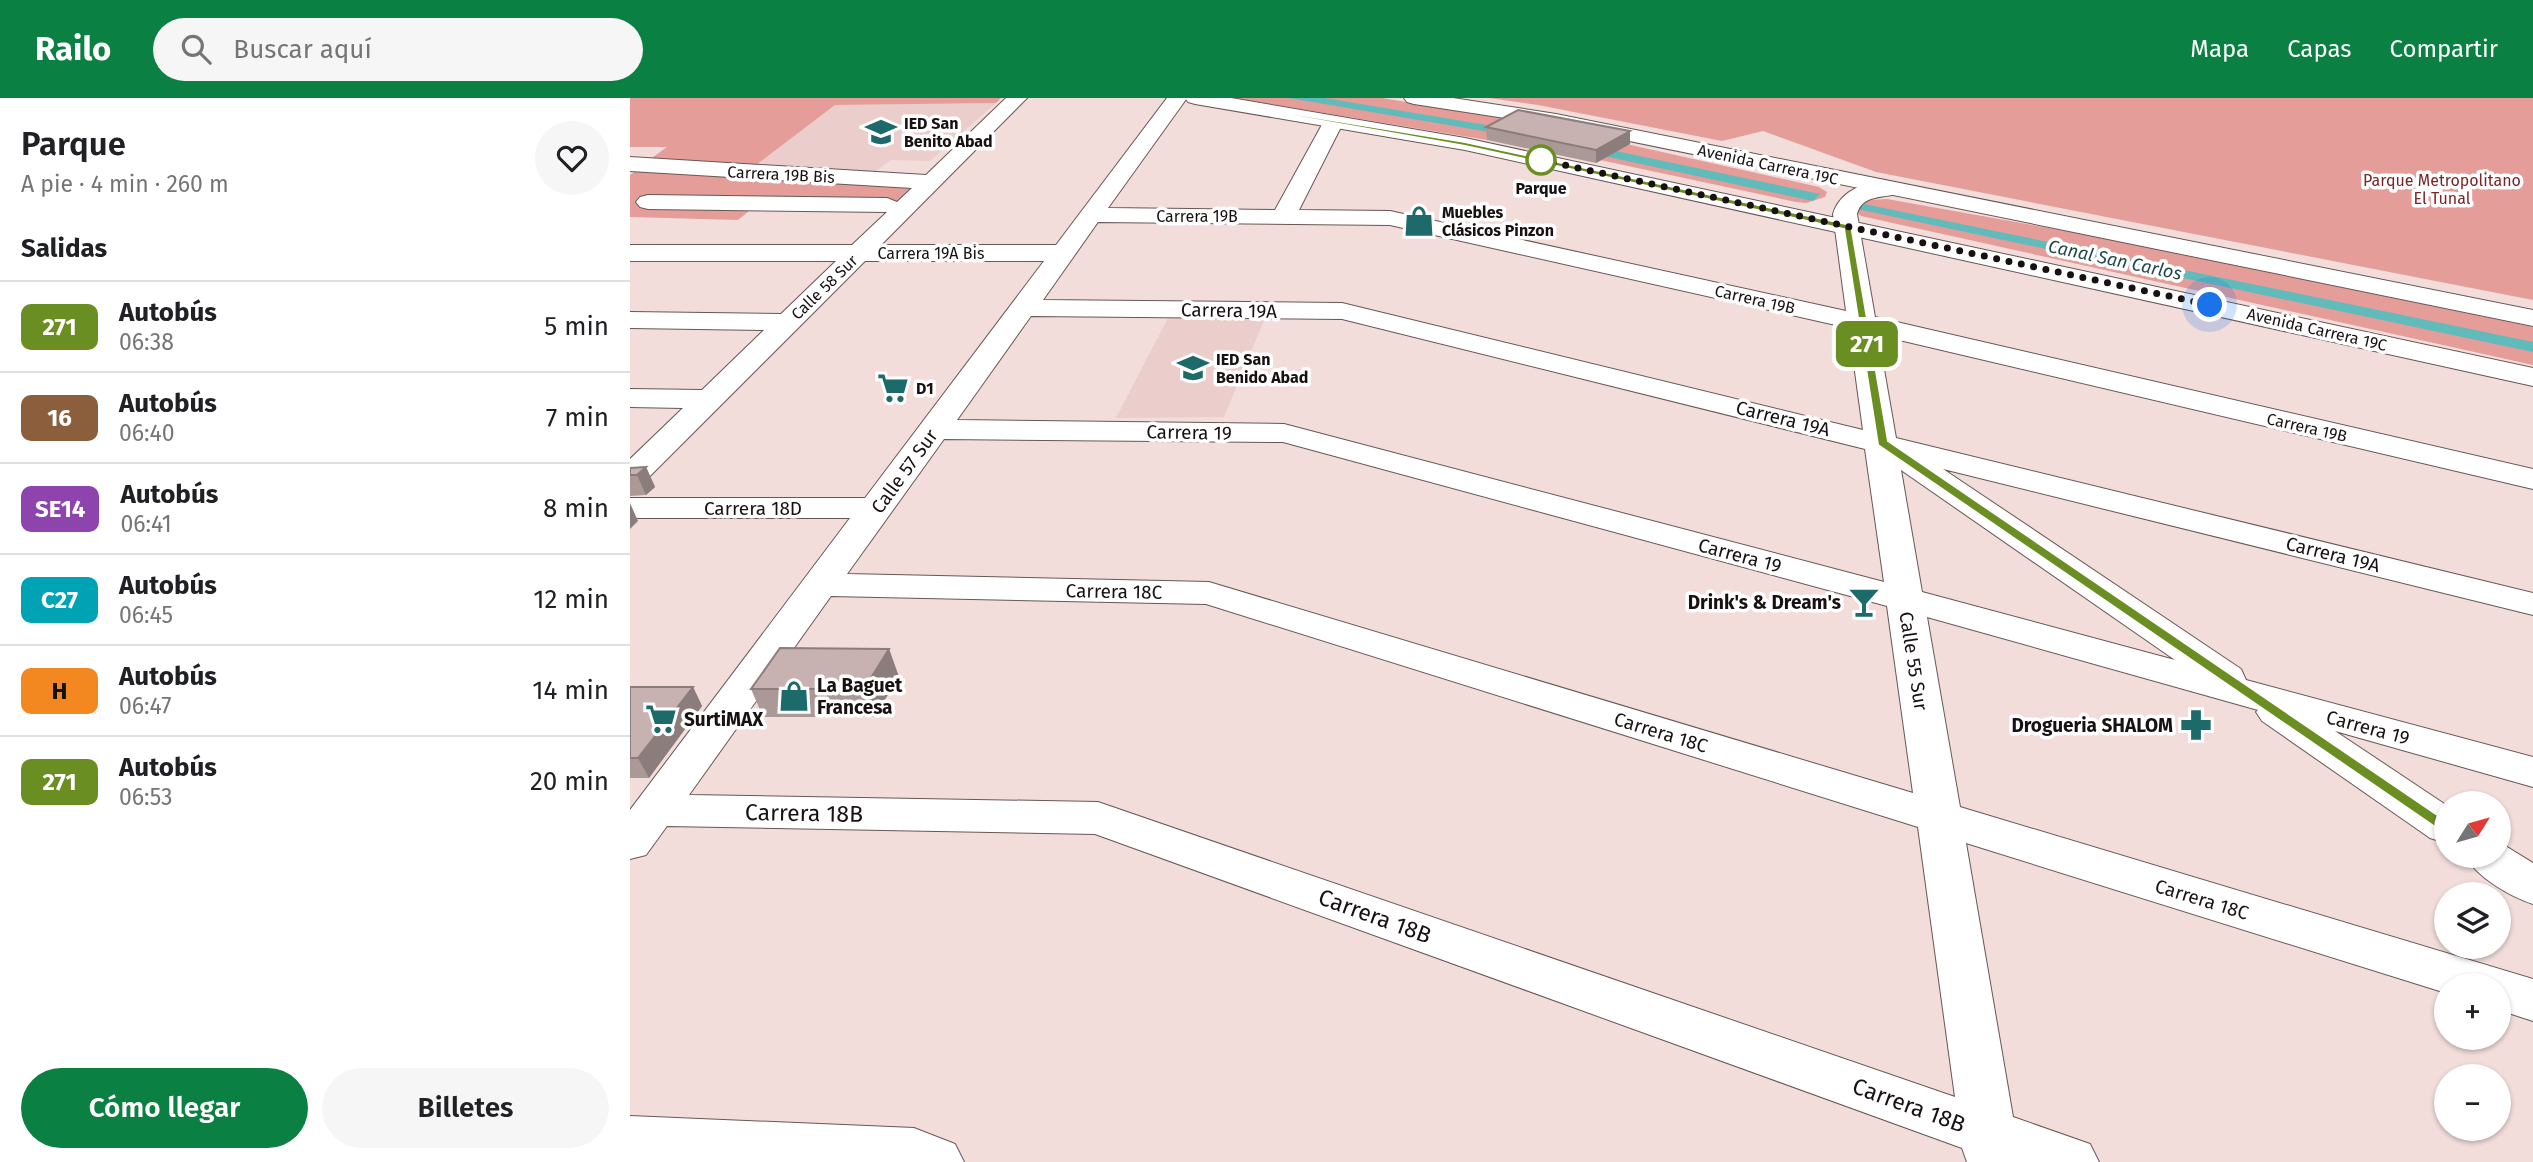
<!DOCTYPE html>
<html lang="es">
<head>
<meta charset="utf-8">
<style>
  body { margin:0; font-family:"Fira Sans",sans-serif; background:#f6f6f6; color:#202124; height:100vh; display:flex; flex-direction:column; font-size:26px; white-space:nowrap }
  * { box-sizing:border-box; margin:0 }
  p { font-size:23px; color:#757577 }
  .icon { flex:none; width:38px; height:38px; fill:none; stroke:currentColor; stroke-width:2; stroke-linecap:round; stroke-linejoin:round }
  .map { position:relative; flex:1; overflow:hidden }
  .drawer { display:flex; flex-direction:column; background:#fff; width:630px }
  .drawer>* { flex:none }
  .badge { padding:0 14px; border-radius:10px; font-size:24px; line-height:46px }
  .needle { width:46px; rotate:53deg }
  .tools { position:absolute; left:1804px; top:693px; display:grid; gap:14px }
  .tools a { display:grid; place-items:center; width:77px; height:77px; border-radius:50%; background:#fff; box-shadow:0 2px 5px #0004; font-size:35px }
  .you { position:absolute; width:35px; height:35px; margin:-18px; border:5px solid #fff; border-radius:50%; background:#1a73e8; box-shadow:0 0 0 10px #1a73e833 }
  .map>.badge { position:absolute; translate:-50% -50%; box-shadow:0 0 0 4px #fff }
  h2 { padding:0 21px; font-size:26px; line-height:63px }
  .round { display:grid; place-items:center; flex:none; width:74px; height:74px; border-radius:37px; background:#f6f6f6 }
  .overview { display:flex; align-items:center; justify-content:space-between; height:119px; padding:0 21px }
  h1 { font-size:33px; font-weight:600; line-height:52px }
  .cta { display:flex; gap:14px; margin-top:auto; padding:14px 21px }
  .cta a { flex:1; height:80px; border-radius:42px; background:#0b8043; color:#fff; font-size:28px; font-weight:600; line-height:80px; text-align:center }
  .cta a+a { background:#f6f6f6; color:#202124 }
  ul { padding:0; list-style:none }
  li { display:flex; align-items:center; gap:21px; height:91px; padding:0 21px; border-top:2px solid #e0e0e0 }
  li div { flex:1 }
  li b { display:block; font-size:26px }
  li em { font-style:normal }
  li .badge { min-width:77px; font-weight:700; text-align:center }
  header { display:flex; align-items:center; gap:42px; box-sizing:border-box; height:98px; padding:0 35px; background:#0b8043; color:#fff }
  header strong { font-size:33px }
  nav { display:flex; gap:38px; margin-inline-start:auto; font-size:24px }
  .search { width:490px; height:63px; background:#f6f6f6; display:flex; align-items:center; gap:18px; box-sizing:border-box; padding:0 24px; border-radius:38px; color:#757577; font-size:26px }
  main { display:flex; flex:1; min-height:0 }
  .map>svg:first-child { display:block }
  .built { fill:#ebcdcb }
  .green { fill:#e49d98 }
  .water { fill:#60bbba }
  .lines { fill:none; stroke-linecap:round; stroke-linejoin:round }
  .minor-casing { stroke:#685755; stroke-width:2 }
  .major-casing { stroke:#685755; stroke-width:2 }
  .minor { fill:#fff; fill-rule:evenodd }
  .major { fill:#fff; fill-rule:evenodd }
  .wall { fill:#ab9998 }
  .shaded-wall { fill:#8b7d7c }
  .building { fill:#c7b2b1; stroke:#8b7d7c; stroke-width:2 }
  .line { fill:#6b8e23; stroke:#fff; stroke-width:2 }
  .walk { stroke:#181111; stroke-width:7; stroke-dasharray:0 12.6 }
  .stop-dot { fill:#fff; stroke:#6b8e23; stroke-width:3.5 }
  .labels { text-anchor:middle; stroke-width:7; stroke-linejoin:round; paint-order:stroke }
  .far-poi-label { font-size:16px; font-weight:bold; fill:#181111; stroke:#fff; text-anchor:start }
  .far-street-label { font-size:16px; fill:#181111; stroke:#fff }
  .far-park-label { font-size:16px; fill:#792527; stroke:#fff }
  .far-stop-label { font-size:16px; font-weight:bold; fill:#181111; stroke:#fff }
  .far-water-label { font-size:18px; font-style:italic; fill:#204a4a; stroke:#fff }
  .street-label { font-size:19px; fill:#181111; stroke:#fff }
  .poi-label { font-size:19px; font-weight:bold; fill:#181111; stroke:#fff; text-anchor:end }
  .near-street-label { font-size:23px; fill:#181111; stroke:#fff }
</style>
</head>
<body>
<header>
<strong>Railo</strong>
<div class="search"><svg class="icon" aria-label="search" viewBox="0 0 24 24"><circle cx="10" cy="10" r="6"/><path d="M15 15l6 6"/></svg>Buscar aquí</div>
<nav><a>Mapa</a><a>Capas</a><a>Compartir</a></nav>
</header>
<main>
<section class="drawer">
<div class="overview"><div><h1>Parque</h1><p>A pie · 4 min · 260 m</p></div><a class="round"><svg class="icon" aria-label="heart" viewBox="0 0 24 24"><path d="M12 20l-8-8c-3-5 5-10 8-4 3-6 11-1 8 4z"/></svg></a></div>
<h2>Salidas</h2>
<ul>
<li><span class="badge" style="background:#6b8e23;color:#fff">271</span><div><b>Autobús</b><p>06:38</p></div><em>5 min</em></li>
<li><span class="badge" style="background:#8b5e3c;color:#fff">16</span><div><b>Autobús</b><p>06:40</p></div><em>7 min</em></li>
<li><span class="badge" style="background:#8e44ad;color:#fff">SE14</span><div><b>Autobús</b><p>06:41</p></div><em>8 min</em></li>
<li><span class="badge" style="background:#00a3b4;color:#fff">C27</span><div><b>Autobús</b><p>06:45</p></div><em>12 min</em></li>
<li><span class="badge" style="background:#f38820;color:#111">H</span><div><b>Autobús</b><p>06:47</p></div><em>14 min</em></li>
<li><span class="badge" style="background:#6b8e23;color:#fff">271</span><div><b>Autobús</b><p>06:53</p></div><em>20 min</em></li>
</ul>
<div class="cta"><a>Cómo llegar</a><a>Billetes</a></div>
</section>
<div class="map">
<svg width="1903" height="1064" viewBox="0 0 1903 1064">
  <rect width="100%" height="100%" fill="#f2dddb"/>
  <!-- built -->
  <g class="built">
    <path d="M366 5 300 63 260 62 245 74 121 71 205 7Z"/>
    <path d="M538 220H635L594 319 486 320Z"/>
  </g>
  <!-- green -->
  <g class="green">
    <path d="M0 0H371L366 5 205 7 121 71 19 62 37 49H0Z"/>
    <path d="M604 0H752L893 23 1189 89 1197 94 1195 99 1176 105 1166 104 862 39 857 42Z"/>
    <path d="M859 0H1903V202L1246 74 1133 33 1092 43 908 7Z"/>
    <path d="M11 69 284 87 267 105 130 104 108 122 0 119V77Z"/>
    <path d="M1257 101 1469 139 1903 229V267L1231 118 1227 115 1229 108 1239 102Z"/>
  </g>
  <!-- water -->
  <g class="water">
    <path d="M659 0H695L886 32 1190 96 1183 103 877 37Z"/>
    <path d="M1234 106 1903 244V254L1227 111Z"/>
  </g>
  <g class="lines">
    <defs>
      <g id="minor">
        <path d="M376 0H397L251 147H426L537 0H557L478 110 645 112 694 23 697 19H711L714 23 669 112 760 113 1216 213 1203 116C1211 90 1242 80 1267 86L1271 91 1267 96C1251 100 1232 97 1227 116L1245 219 1903 371V391L1248 237 1266 340 1903 495V517L1313 371 1611 571 1616 582 1903 659V689L1705 633 1816 707V745L1800 740 1632 623 1626 614 1628 612 1297 519 1330 709 1903 881V923L1869 912V887H1816V895L1336 745 1383 1019 1460 1046 1469 1064H1337L1332 1050 465 736 37 728 16 757 0 761V712L220 420H0V400H235L414 163H235L12 386 0 389V361L53 310 0 309V291L72 292 134 232 0 230V214L151 216 206 163H0V147H222L257 114 18 111 10 109 6 104 10 99 18 97 257 100 267 104 282 90 0 73V59L296 77ZM468 124 760 127 1219 230 1233 332 712 205 413 202ZM401 218 712 221 1235 351 1254 484 654 326 327 322ZM314 341 653 344 1257 508 1283 695 579 484 217 476ZM1271 372 1545 562 1292 494ZM201 498 576 506 1288 729 1325 999 468 704 59 697Z"/>
        <path d="M1869 744 1903 765V806C1879 798 1848 780 1835 758H1869Z"/>
        <path d="M0 1018 284 1030 325 1046 334 1064H0Z"/>
      </g>
      <g id="major">
        <path d="M555 0H601L835 40 1903 270V288L835 52 565 6 558 4Z"/>
        <path d="M774 0H823L926 16 1903 212V228L926 28 784 6 777 4Z"/>
      </g>
    </defs>
    <!-- minor casing -->
    <use href="#minor" class="minor-casing"/>
    <!-- major casing -->
    <use href="#major" class="major-casing"/>
    <!-- minor -->
    <use href="#minor" class="minor"/>
    <!-- major -->
    <use href="#major" class="major"/>
  </g>
  <!-- wall -->
  <g class="wall">
    <path d="M856 29 1000 46 966 65 857 42Z"/>
    <path d="M16 369 25 389 16 397 0 398V370Z"/>
    <path d="M259 551 269 579 244 619H133L121 591Z"/>
    <path d="M0 589H63L72 608 19 680H0Z"/>
  </g>
  <!-- shaded-wall -->
  <g class="shaded-wall">
    <path d="M1000 33V46L966 65V52Z"/>
    <path d="M16 369 25 389 16 397 7 377Z"/>
    <path d="M0 405 8 423 0 431Z"/>
    <path d="M259 551 269 579 244 619 234 591Z"/>
    <path d="M63 589 72 608 19 680 8 660Z"/>
  </g>
  <!-- building -->
  <g class="building">
    <path d="M888 12 1000 33 966 52 856 29Z"/>
    <path d="M16 369 7 377H0V370Z"/>
    <path d="M150 550 259 551 234 591H121Z"/>
    <path d="M0 589H63L8 660H0Z"/>
  </g>
  <!-- line -->
  <path class="line" d="M562 0H566L835 44 1221 127 1258 343 1825 729 1822 733H1811L1248 347 1214 131 835 48Z"/>
  <g class="lines">
    <!-- walk -->
    <path class="walk" d="M911 62 1580 207"/>
  </g>
  <!-- icons -->
  <defs>
    <symbol id="school-bare" viewBox="-9 -9 18 18"><path d="M0-5L7-2L0 1L-7-2ZM-4 1L0 2.5L4 1V4Q0 6-4 4Z" fill="#1d6a6a" stroke="#fff" stroke-width="2.5" paint-order="stroke"/></symbol>
    <symbol id="shop-bare" viewBox="-9 -9 18 18"><path d="M-5-2.5h2.3a2.7 3.5 0 0 1 5.4 0H5L5.5 6h-11ZM-1.5-2.5h3a1.5 2.3 0 0 0-3 0Z" fill="#1d6a6a" stroke="#fff" stroke-width="2.5" paint-order="stroke"/></symbol>
    <symbol id="supermarket-bare" viewBox="-9 -9 18 18"><path d="M-6-5.5h2.5l.6 2H6L4.5 2H-2.5L-4.4-4H-6ZM-1.5 3.2a1.3 1.3 0 1 0 .1 0ZM3 3.2a1.3 1.3 0 1 0 .1 0Z" fill="#1d6a6a" stroke="#fff" stroke-width="2.5" paint-order="stroke"/></symbol>
    <symbol id="bar-bare" viewBox="-9 -9 18 18"><path d="M-6-5H6L.8 .8V4.5H3.5V6h-7V4.5H-.8V.8Z" fill="#1d6a6a" stroke="#fff" stroke-width="2.5" paint-order="stroke"/></symbol>
    <symbol id="pharmacy-bare" viewBox="-9 -9 18 18"><path d="M-2-6h4v4h4v4h-4v4h-4v-4h-4v-4h4Z" fill="#1d6a6a" stroke="#fff" stroke-width="2.5" paint-order="stroke"/></symbol>
  </defs>
  <g fill-rule="evenodd">
    <use href="#school-bare" x="229" y="12" width="44" height="44"/>
    <use href="#shop-bare" x="767" y="101" width="44" height="44"/>
    <use href="#school-bare" x="541" y="248" width="44" height="44"/>
    <use href="#supermarket-bare" x="241" y="268" width="44" height="44"/>
    <use href="#bar-bare" x="1212" y="482" width="44" height="44"/>
    <use href="#shop-bare" x="142" y="576" width="44" height="44"/>
    <use href="#supermarket-bare" x="9" y="599" width="44" height="44"/>
    <use href="#pharmacy-bare" x="1544" y="605" width="44" height="44"/>
  </g>
  <!-- markers -->
  <circle class="stop-dot" cx="911" cy="62" r="14"/>
  <g class="labels">
    <!-- far-poi labels -->
    <g class="far-poi-label">
      <text x="274" y="31">IED San<tspan x="274" dy="18">Benito Abad</tspan></text>
      <text x="812" y="120">Muebles<tspan x="812" dy="18">Clásicos Pinzon</tspan></text>
      <text x="586" y="267">IED San<tspan x="586" dy="18">Benido Abad</tspan></text>
      <text x="286" y="296">D1</text>
    </g>
    <!-- far-street labels -->
    <g class="far-street-label">
      <text transform="translate(1138 66) rotate(12)" y="6">Avenida Carrera 19C</text>
      <text transform="translate(151 76) rotate(3)" y="6">Carrera 19B Bis</text>
      <text x="567" y="124">Carrera 19B</text>
      <text x="301" y="161">Carrera 19A Bis</text>
      <text transform="translate(194 189) rotate(-44)" y="6">Calle 58 Sur</text>
      <text transform="translate(1125 201) rotate(13)" y="6">Carrera 19B</text>
      <text transform="translate(1687 231) rotate(13)" y="6">Avenida Carrera 19C</text>
      <text transform="translate(1677 329) rotate(13)" y="6">Carrera 19B</text>
    </g>
    <!-- far-park labels -->
    <g class="far-park-label">
      <text x="1812" y="88">Parque Metropolitano<tspan x="1812" dy="18">El Tunal</tspan></text>
    </g>
    <!-- far-stop labels -->
    <g class="far-stop-label">
      <text x="911" y="96">Parque</text>
    </g>
    <!-- far-water labels -->
    <g class="far-water-label">
      <text transform="translate(1485 162) rotate(12)" y="6">Canal San Carlos</text>
    </g>
    <!-- street labels -->
    <g class="street-label">
      <text transform="translate(599 212) rotate(1)" y="7">Carrera 19A</text>
      <text transform="translate(1153 320) rotate(14)" y="7">Carrera 19A</text>
      <text transform="translate(559 334) rotate(1)" y="7">Carrera 19</text>
      <text transform="translate(274 373) rotate(-54)" y="7">Calle 57 Sur</text>
      <text x="123" y="417">Carrera 18D</text>
      <text transform="translate(1703 456) rotate(14)" y="7">Carrera 19A</text>
      <text transform="translate(1110 457) rotate(15)" y="7">Carrera 19</text>
      <text transform="translate(484 493) rotate(1)" y="7">Carrera 18C</text>
      <text transform="translate(1284 563) rotate(81)" y="7">Calle 55 Sur</text>
      <text transform="translate(1738 629) rotate(15)" y="7">Carrera 19</text>
      <text transform="translate(1031 634) rotate(17)" y="7">Carrera 18C</text>
      <text transform="translate(1572 801) rotate(17)" y="7">Carrera 18C</text>
    </g>
    <!-- poi labels -->
    <g class="poi-label">
      <text x="1211" y="511">Drink's &amp; Dream's</text>
      <text x="187" y="594" text-anchor="start">La Baguet<tspan x="187" dy="22">Francesa</tspan></text>
      <text x="54" y="628" text-anchor="start">SurtiMAX</text>
      <text x="1543" y="634">Drogueria SHALOM</text>
    </g>
    <!-- near-street labels -->
    <g class="near-street-label">
      <text transform="translate(174 715) rotate(1)" y="8">Carrera 18B</text>
      <text transform="translate(745 818) rotate(20)" y="8">Carrera 18B</text>
      <text transform="translate(1279 1007) rotate(20)" y="8">Carrera 18B</text>
    </g>
  </g>
</svg>
<div class="tools">
<a><svg class="needle" viewBox="-14 -14 28 28"><path d="M0-13l5 13h-10z" fill="#e53935"/><path d="M0 13l5-13h-10z" fill="#757577"/></svg></a>
<a><svg class="icon" aria-label="layers" viewBox="0 0 24 24"><path d="M12 4l9 5-9 5-9-5zM3 14l9 5 9-5"/></svg></a>
<a>+</a>
<a>−</a>
</div>
<div class="you" style="left:1580px;top:207px"></div>
<b class="badge" style="left:1237px;top:246px;background:#6b8e23;color:#fff">271</b>
</div>
</main>
</body>
</html>
